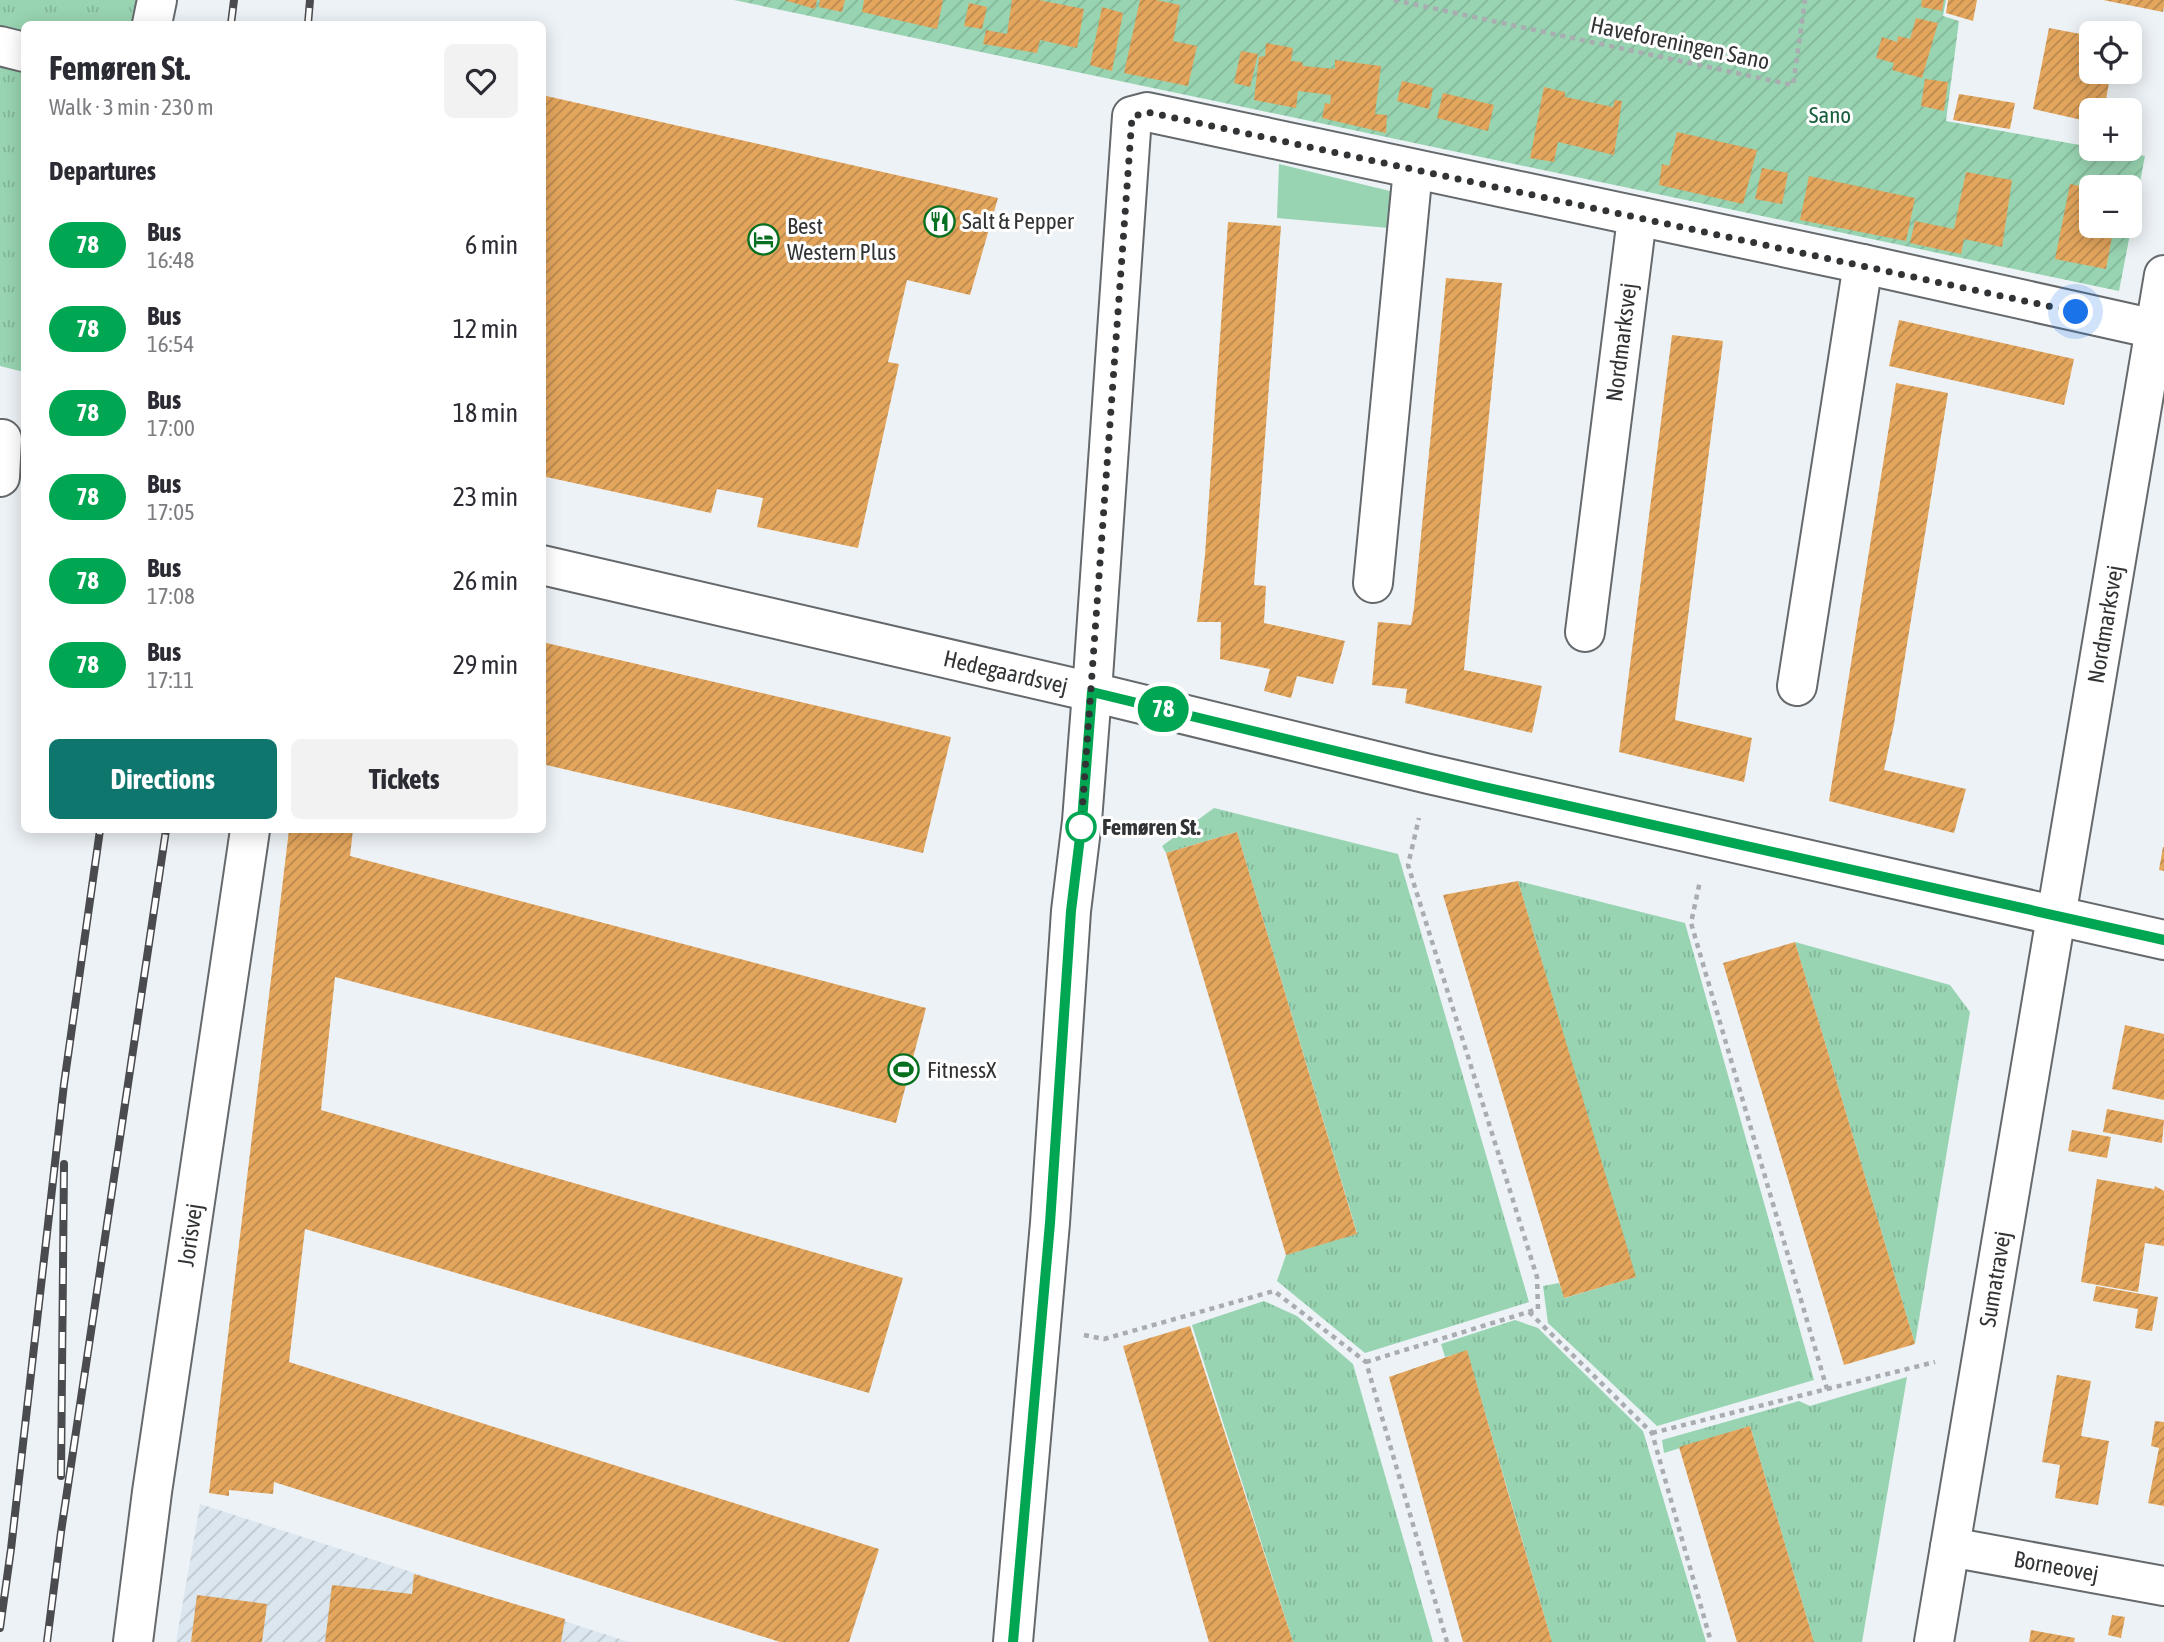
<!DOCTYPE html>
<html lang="en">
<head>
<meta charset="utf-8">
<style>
  body { margin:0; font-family:"Asap Condensed",sans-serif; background:#f2f2f3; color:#2b2b33; height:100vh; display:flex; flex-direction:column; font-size:26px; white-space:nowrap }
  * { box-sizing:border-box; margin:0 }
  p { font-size:23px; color:#7c7c81 }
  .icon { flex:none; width:38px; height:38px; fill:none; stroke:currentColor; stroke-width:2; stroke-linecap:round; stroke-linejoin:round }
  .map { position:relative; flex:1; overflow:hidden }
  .side { position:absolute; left:21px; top:21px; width:525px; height:812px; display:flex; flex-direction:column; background:#fff; border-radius:10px; box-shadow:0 4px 18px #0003 }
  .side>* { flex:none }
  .badge { padding:0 14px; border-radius:23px; font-size:24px; line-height:46px }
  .buttons { position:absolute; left:2079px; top:21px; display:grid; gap:14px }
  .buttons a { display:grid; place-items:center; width:63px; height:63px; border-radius:10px; background:#fff; box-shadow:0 4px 18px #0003; font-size:35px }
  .you { position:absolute; width:35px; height:35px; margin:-18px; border:5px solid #fff; border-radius:50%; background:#1a73e8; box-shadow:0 0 0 10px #1a73e833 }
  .map>.badge { position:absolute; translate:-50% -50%; box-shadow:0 0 0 4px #fff }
  h2 { padding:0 28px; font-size:26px; line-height:63px }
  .round { display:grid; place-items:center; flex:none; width:74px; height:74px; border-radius:10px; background:#f2f2f3 }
  .summary { display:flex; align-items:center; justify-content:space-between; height:119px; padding:0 28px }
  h1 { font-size:33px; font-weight:700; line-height:52px }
  .button { display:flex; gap:14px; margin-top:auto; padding:14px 28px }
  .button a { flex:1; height:80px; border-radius:10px; background:#0f766e; color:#fff; font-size:28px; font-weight:700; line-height:80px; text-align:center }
  .button a+a { background:#f2f2f3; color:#2b2b33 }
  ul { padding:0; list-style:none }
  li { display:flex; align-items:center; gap:21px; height:84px; padding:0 28px }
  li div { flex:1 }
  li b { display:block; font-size:26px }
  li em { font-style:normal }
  li .badge { min-width:77px; font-weight:700; text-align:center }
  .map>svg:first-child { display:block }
  .industrial { fill:url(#industrial-furrows) }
  .grass { fill:url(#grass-tufts) }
  .park { fill:#98d4b1 }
  .garden { fill:url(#garden-furrows); fill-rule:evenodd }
  .building { fill:url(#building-hatch) }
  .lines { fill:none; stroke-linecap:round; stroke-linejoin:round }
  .minor-casing { stroke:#65696c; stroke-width:42 }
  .path { stroke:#a9acb0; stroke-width:4.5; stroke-dasharray:5 5; stroke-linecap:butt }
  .minor { stroke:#fff; stroke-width:38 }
  .rail-casing { stroke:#494b4e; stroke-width:8 }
  .rail { stroke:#fff; stroke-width:5; stroke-dasharray:16; stroke-linecap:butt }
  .line-casing { stroke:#fff; stroke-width:16 }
  .line { stroke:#00a651; stroke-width:10 }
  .walk { stroke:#313335; stroke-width:7; stroke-dasharray:0 12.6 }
  .stop-dot { fill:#fff; stroke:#00a651; stroke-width:3.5 }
  .labels { text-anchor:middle; stroke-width:6; stroke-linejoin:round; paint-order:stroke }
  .street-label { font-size:23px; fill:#313335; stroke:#fff }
  .park-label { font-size:23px; fill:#195f3e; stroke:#fff }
  .poi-label { font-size:23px; fill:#313335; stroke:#fff; text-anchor:start }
  .stop-label { font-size:23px; font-weight:bold; fill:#313335; stroke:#fff; text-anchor:start }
</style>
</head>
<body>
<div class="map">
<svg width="2164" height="1642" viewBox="0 0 2164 1642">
  <defs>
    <pattern id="industrial-furrows" width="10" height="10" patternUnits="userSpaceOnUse" patternTransform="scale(1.75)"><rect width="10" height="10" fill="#dbe6ef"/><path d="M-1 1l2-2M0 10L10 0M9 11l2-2" fill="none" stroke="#bcc6ce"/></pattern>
    <pattern id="grass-tufts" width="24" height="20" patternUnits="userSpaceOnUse" patternTransform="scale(1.75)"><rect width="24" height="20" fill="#98d4b1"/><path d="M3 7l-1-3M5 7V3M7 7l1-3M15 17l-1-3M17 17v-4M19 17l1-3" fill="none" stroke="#83b699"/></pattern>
    <pattern id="garden-furrows" width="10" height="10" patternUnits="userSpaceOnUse" patternTransform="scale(1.75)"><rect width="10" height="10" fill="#98d4b1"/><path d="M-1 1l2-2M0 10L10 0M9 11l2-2" fill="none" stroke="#83b699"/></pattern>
    <pattern id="building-hatch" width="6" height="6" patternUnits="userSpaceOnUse" patternTransform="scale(1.75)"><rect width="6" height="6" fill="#e4a65d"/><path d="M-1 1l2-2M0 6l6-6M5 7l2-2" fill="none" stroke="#b9884e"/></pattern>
  </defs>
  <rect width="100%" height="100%" fill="#edf2f6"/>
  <!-- industrial -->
  <path class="industrial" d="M200 1504 629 1642H176Z"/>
  <!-- grass -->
  <g class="grass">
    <path d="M0 0H159L155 24H24V372L0 366Z"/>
    <path d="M1214 808 1398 854 1529 1302 1365 1353 1277 1281 1286 1255 1357 1233 1237 832 1166 853 1162 846Z"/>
    <path d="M1518 881 1685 923 1814 1380 1657 1426 1548 1323 1543 1286 1559 1283 1565 1298 1635 1277Z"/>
    <path d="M1795 942 1950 985 1970 1012 1915 1344Z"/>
    <path d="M1264 1301 1297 1316 1353 1364 1433 1642H1293L1192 1325Z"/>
    <path d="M1515 1320 1538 1328 1643 1431 1706 1642H1552L1467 1351 1445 1357 1441 1344Z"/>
    <path d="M1907 1377 1862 1642H1814L1750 1426 1664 1453 1662 1440 1799 1401 1810 1406Z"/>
  </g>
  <!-- park -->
  <path class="park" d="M1279 164 1394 192 1389 228 1277 218Z"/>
  <!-- garden -->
  <path class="garden" d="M734 0H1946L1943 16 1959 21 1946 121 2091 147V149L2145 156 2119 291ZM2091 187H2130V226H2091Z"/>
  <!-- building -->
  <g class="building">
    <path d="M784 0H817L815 9Z"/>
    <path d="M820 0H845L842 12 819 7Z"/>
    <path d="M864 0H943L937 29 862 12Z"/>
    <path d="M1012 0H1039L1084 9 1077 48 1040 40 1037 53 983 44 986 30 1007 34Z"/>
    <path d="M1140 0H1156L1180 5 1173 41 1197 46 1188 86 1124 73Z"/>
    <path d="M1922 0H1944L1942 11 1921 7Z"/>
    <path d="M1948 0H1977L1973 21 1946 13Z"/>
    <path d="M2103 0H2164V6L2163 12Z"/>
    <path d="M969 3 987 7 982 29 964 26Z"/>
    <path d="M1102 7 1123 13 1112 71 1090 65Z"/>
    <path d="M1916 18 1938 23 1922 78 1892 70 1894 63 1876 58 1882 37 1897 42 1898 36 1910 39Z"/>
    <path d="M2049 28 2091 36V72H2111L2104 110H2091V122L2033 109Z"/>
    <path d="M1266 43 1293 48 1291 61 1302 62 1303 66 1335 69V60L1381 66 1375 114 1387 115 1386 133 1322 118 1325 103 1330 104 1331 95 1298 91 1296 108 1254 100 1259 57 1265 56Z"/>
    <path d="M1241 51 1258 54 1250 87 1234 83Z"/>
    <path d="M1925 79 1948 82 1944 111 1921 106Z"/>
    <path d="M1402 81 1433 88 1429 109 1397 101Z"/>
    <path d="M1544 87 1565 92V97L1613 107 1615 100 1622 101 1614 155 1558 142 1554 162 1530 158Z"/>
    <path d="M1443 93 1494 105 1488 131 1437 118Z"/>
    <path d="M1959 94 2015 103 2010 129 1953 120Z"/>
    <path d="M542 95 998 198 970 295 907 280 888 362 899 364 858 548 757 527 763 498 717 489 711 513 542 476Z"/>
    <path d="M1677 132 1757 150 1743 204 1659 185 1662 164 1669 166Z"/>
    <path d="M1762 168 1788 173 1782 204 1755 199Z"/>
    <path d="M1966 172 2012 180 2002 247 1964 239 1961 254 1910 243 1915 221 1954 229Z"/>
    <path d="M1809 176 1915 198 1906 241 1800 220Z"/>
    <path d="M2070 184 2091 188V226H2114L2106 269 2055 259Z"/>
    <path d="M1228 222 1281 226 1254 585 1266 586 1264 623 1345 641 1333 684 1297 676 1291 698 1264 691 1270 669 1220 659 1221 622H1197L1205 555Z"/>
    <path d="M1446 278 1502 283 1464 670 1542 686 1532 733 1405 703 1407 689 1372 685 1378 622 1411 625 1414 608Z"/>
    <path d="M1899 320 2074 359 2064 405 1889 366Z"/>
    <path d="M1672 335 1723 341 1675 720 1752 738 1744 782 1619 752Z"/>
    <path d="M1896 383 1948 393 1894 724 1884 770 1966 789 1954 833 1829 801Z"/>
    <path d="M542 642 951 737 923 853 542 764Z"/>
    <path d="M289 830H353L350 856 926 1008 896 1123 335 977 321 1110 903 1278 869 1393 305 1229 289 1362 879 1549 849 1642H780L274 1482 273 1494 229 1490V1496L209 1493Z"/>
    <path d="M1237 832 1357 1234 1286 1255 1166 853Z"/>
    <path d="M2163 847H2164V871L2159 870Z"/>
    <path d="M1518 881 1636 1277 1564 1298 1443 895Z"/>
    <path d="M1795 942 1915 1344 1844 1365 1723 963Z"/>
    <path d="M2125 1025 2164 1034V1100L2112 1089Z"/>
    <path d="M2107 1109 2164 1120 2162 1143 2103 1132Z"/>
    <path d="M2072 1130 2111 1137 2107 1158 2068 1151Z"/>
    <path d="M2097 1179 2154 1189 2155 1186 2164 1191V1246L2145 1243 2138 1292 2081 1282Z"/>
    <path d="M2096 1286 2158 1297 2152 1331 2135 1328 2138 1309 2093 1301Z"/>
    <path d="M1190 1326 1293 1642H1209L1123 1346Z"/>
    <path d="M1467 1350 1509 1496 1552 1642H1463L1389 1377Z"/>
    <path d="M2057 1375 2091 1381 2081 1436 2109 1441 2098 1505 2055 1498 2060 1465 2042 1462Z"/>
    <path d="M2155 1421 2164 1422V1506L2148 1503 2159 1448 2151 1446Z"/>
    <path d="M1750 1426 1814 1642H1737L1679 1447Z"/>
    <path d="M414 1574 565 1619 561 1642H325L332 1585 412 1594Z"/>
    <path d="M197 1595 267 1604 262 1642H191Z"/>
    <path d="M2112 1615 2125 1617 2121 1638 2108 1635Z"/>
    <path d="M2031 1630 2075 1638 2074 1642H2029Z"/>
  </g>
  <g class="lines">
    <defs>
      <g id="minor">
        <path d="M152 24 157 0"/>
        <path d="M0 46 24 52"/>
        <path d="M0 477 2 439"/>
        <path id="s1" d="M542 565 1092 692 1429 774 2164 940"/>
        <path d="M1373 583 1413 169"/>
        <path id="s2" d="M1585 632 1637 218"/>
        <path d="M1797 686 1863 264"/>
        <path id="s3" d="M1950 1547 2164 1586"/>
        <path id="s4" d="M133 1642 152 1492 250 830"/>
        <path d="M1013 1642 1050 1223 1071 911 1082 821 1092 692 1132 116 1147 112 1863 264 2155 329"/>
        <path id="s5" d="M1934 1642 2164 275"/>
      </g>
    </defs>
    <!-- minor casing -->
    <use href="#minor" class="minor-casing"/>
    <!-- path -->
    <g class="path">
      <path d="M1394 0 1793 85 1805 0"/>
      <path d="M1529 1312 1652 1433 1711 1642"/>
      <path d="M1084 1335 1104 1339 1274 1291 1366 1362 1447 1642"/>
      <path d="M1366 1362 1538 1309 1537 1277 1408 865 1419 818"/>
      <path d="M1827 1389 1935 1362"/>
      <path d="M1652 1433 1827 1389 1691 923 1700 881"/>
    </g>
    <!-- minor -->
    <use href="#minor" class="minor"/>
    <defs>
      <g id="rail">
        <path d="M231 24 234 0"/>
        <path d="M308 24 310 0"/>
        <path d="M61 1476 64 1164"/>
        <path d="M0 1628 11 1549 64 1084 100 830"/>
        <path d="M47 1642 61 1532 166 830"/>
      </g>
    </defs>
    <!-- rail casing -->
    <use href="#rail" class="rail-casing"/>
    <!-- rail -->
    <use href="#rail" class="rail"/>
  </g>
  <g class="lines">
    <defs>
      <path id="line" d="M1013 1642 1050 1223 1071 911 1082 821 1092 692 1480 786 2164 940"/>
    </defs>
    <!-- line casing -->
    <use href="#line" class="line-casing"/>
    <!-- line -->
    <use href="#line" class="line"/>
    <!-- walk -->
    <path class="walk" d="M1081 827 1132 117 1147 112 2076 312"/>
  </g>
  <!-- icons -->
  <defs>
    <symbol id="restaurant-ring" viewBox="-11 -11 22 22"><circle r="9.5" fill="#fff" stroke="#077020" stroke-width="1.5"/><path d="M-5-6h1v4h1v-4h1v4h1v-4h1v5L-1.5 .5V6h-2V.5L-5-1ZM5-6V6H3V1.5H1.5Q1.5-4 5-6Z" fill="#077020"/></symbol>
    <symbol id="hotel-ring" viewBox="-11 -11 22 22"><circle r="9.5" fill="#fff" stroke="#077020" stroke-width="1.5"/><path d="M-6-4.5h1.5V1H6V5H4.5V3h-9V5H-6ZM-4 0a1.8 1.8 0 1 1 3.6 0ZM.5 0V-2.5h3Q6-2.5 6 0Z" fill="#077020"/></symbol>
    <symbol id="stadium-ring" viewBox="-11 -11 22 22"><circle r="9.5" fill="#fff" stroke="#077020" stroke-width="1.5"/><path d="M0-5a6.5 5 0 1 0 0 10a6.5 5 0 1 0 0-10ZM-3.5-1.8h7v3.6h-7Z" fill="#077020"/></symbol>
  </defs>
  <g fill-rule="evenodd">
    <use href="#restaurant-ring" x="922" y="204" width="35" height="35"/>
    <use href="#hotel-ring" x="746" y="222" width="35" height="35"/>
    <use href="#stadium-ring" x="886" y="1052" width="35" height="35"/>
  </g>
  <!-- markers -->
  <circle class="stop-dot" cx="1081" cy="827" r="14"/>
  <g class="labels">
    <!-- street labels -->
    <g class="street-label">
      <text transform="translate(1680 43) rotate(12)" y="8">Haveforeningen Sano</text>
      <text dy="8" stroke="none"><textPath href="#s2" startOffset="292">Nordmarksvej</textPath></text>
      <text dy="8" stroke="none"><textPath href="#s5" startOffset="1032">Nordmarksvej</textPath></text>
      <text dy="8" stroke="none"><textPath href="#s1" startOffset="476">Hedegaardsvej</textPath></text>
      <text dy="8" stroke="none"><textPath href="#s4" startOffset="411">Jorisvej</textPath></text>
      <text dy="8" stroke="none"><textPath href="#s5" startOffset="368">Sumatravej</textPath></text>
      <text dy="8" stroke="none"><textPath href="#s3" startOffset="108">Borneovej</textPath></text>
    </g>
    <!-- park labels -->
    <g class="park-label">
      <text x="1830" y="123">Sano</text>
    </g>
    <!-- poi labels -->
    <g class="poi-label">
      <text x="962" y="229">Salt &amp; Pepper</text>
      <text x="787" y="234">Best<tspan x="787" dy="26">Western Plus</tspan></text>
      <text x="927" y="1078">FitnessX</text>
    </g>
    <!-- stop labels -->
    <g class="stop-label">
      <text x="1102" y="835">Femøren St.</text>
    </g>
  </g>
</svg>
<div class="buttons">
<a><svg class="icon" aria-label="locate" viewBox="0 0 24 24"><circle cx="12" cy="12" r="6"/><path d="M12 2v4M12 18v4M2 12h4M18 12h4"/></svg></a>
<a>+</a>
<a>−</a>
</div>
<div class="you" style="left:2076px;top:312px"></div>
<b class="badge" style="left:1163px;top:709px;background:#00a651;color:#fff">78</b>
<section class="side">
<div class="summary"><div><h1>Femøren St.</h1><p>Walk · 3 min · 230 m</p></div><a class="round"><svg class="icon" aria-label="heart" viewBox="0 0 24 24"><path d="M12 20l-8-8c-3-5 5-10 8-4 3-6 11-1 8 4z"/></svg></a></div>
<h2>Departures</h2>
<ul>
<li><span class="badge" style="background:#00a651;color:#fff">78</span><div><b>Bus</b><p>16:48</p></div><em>6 min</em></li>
<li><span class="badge" style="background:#00a651;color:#fff">78</span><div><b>Bus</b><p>16:54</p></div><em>12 min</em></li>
<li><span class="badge" style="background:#00a651;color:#fff">78</span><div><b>Bus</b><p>17:00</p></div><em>18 min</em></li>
<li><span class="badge" style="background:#00a651;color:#fff">78</span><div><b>Bus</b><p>17:05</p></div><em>23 min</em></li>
<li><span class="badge" style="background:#00a651;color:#fff">78</span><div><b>Bus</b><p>17:08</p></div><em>26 min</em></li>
<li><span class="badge" style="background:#00a651;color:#fff">78</span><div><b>Bus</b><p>17:11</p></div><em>29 min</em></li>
</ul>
<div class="button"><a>Directions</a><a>Tickets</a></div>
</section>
</div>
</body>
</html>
